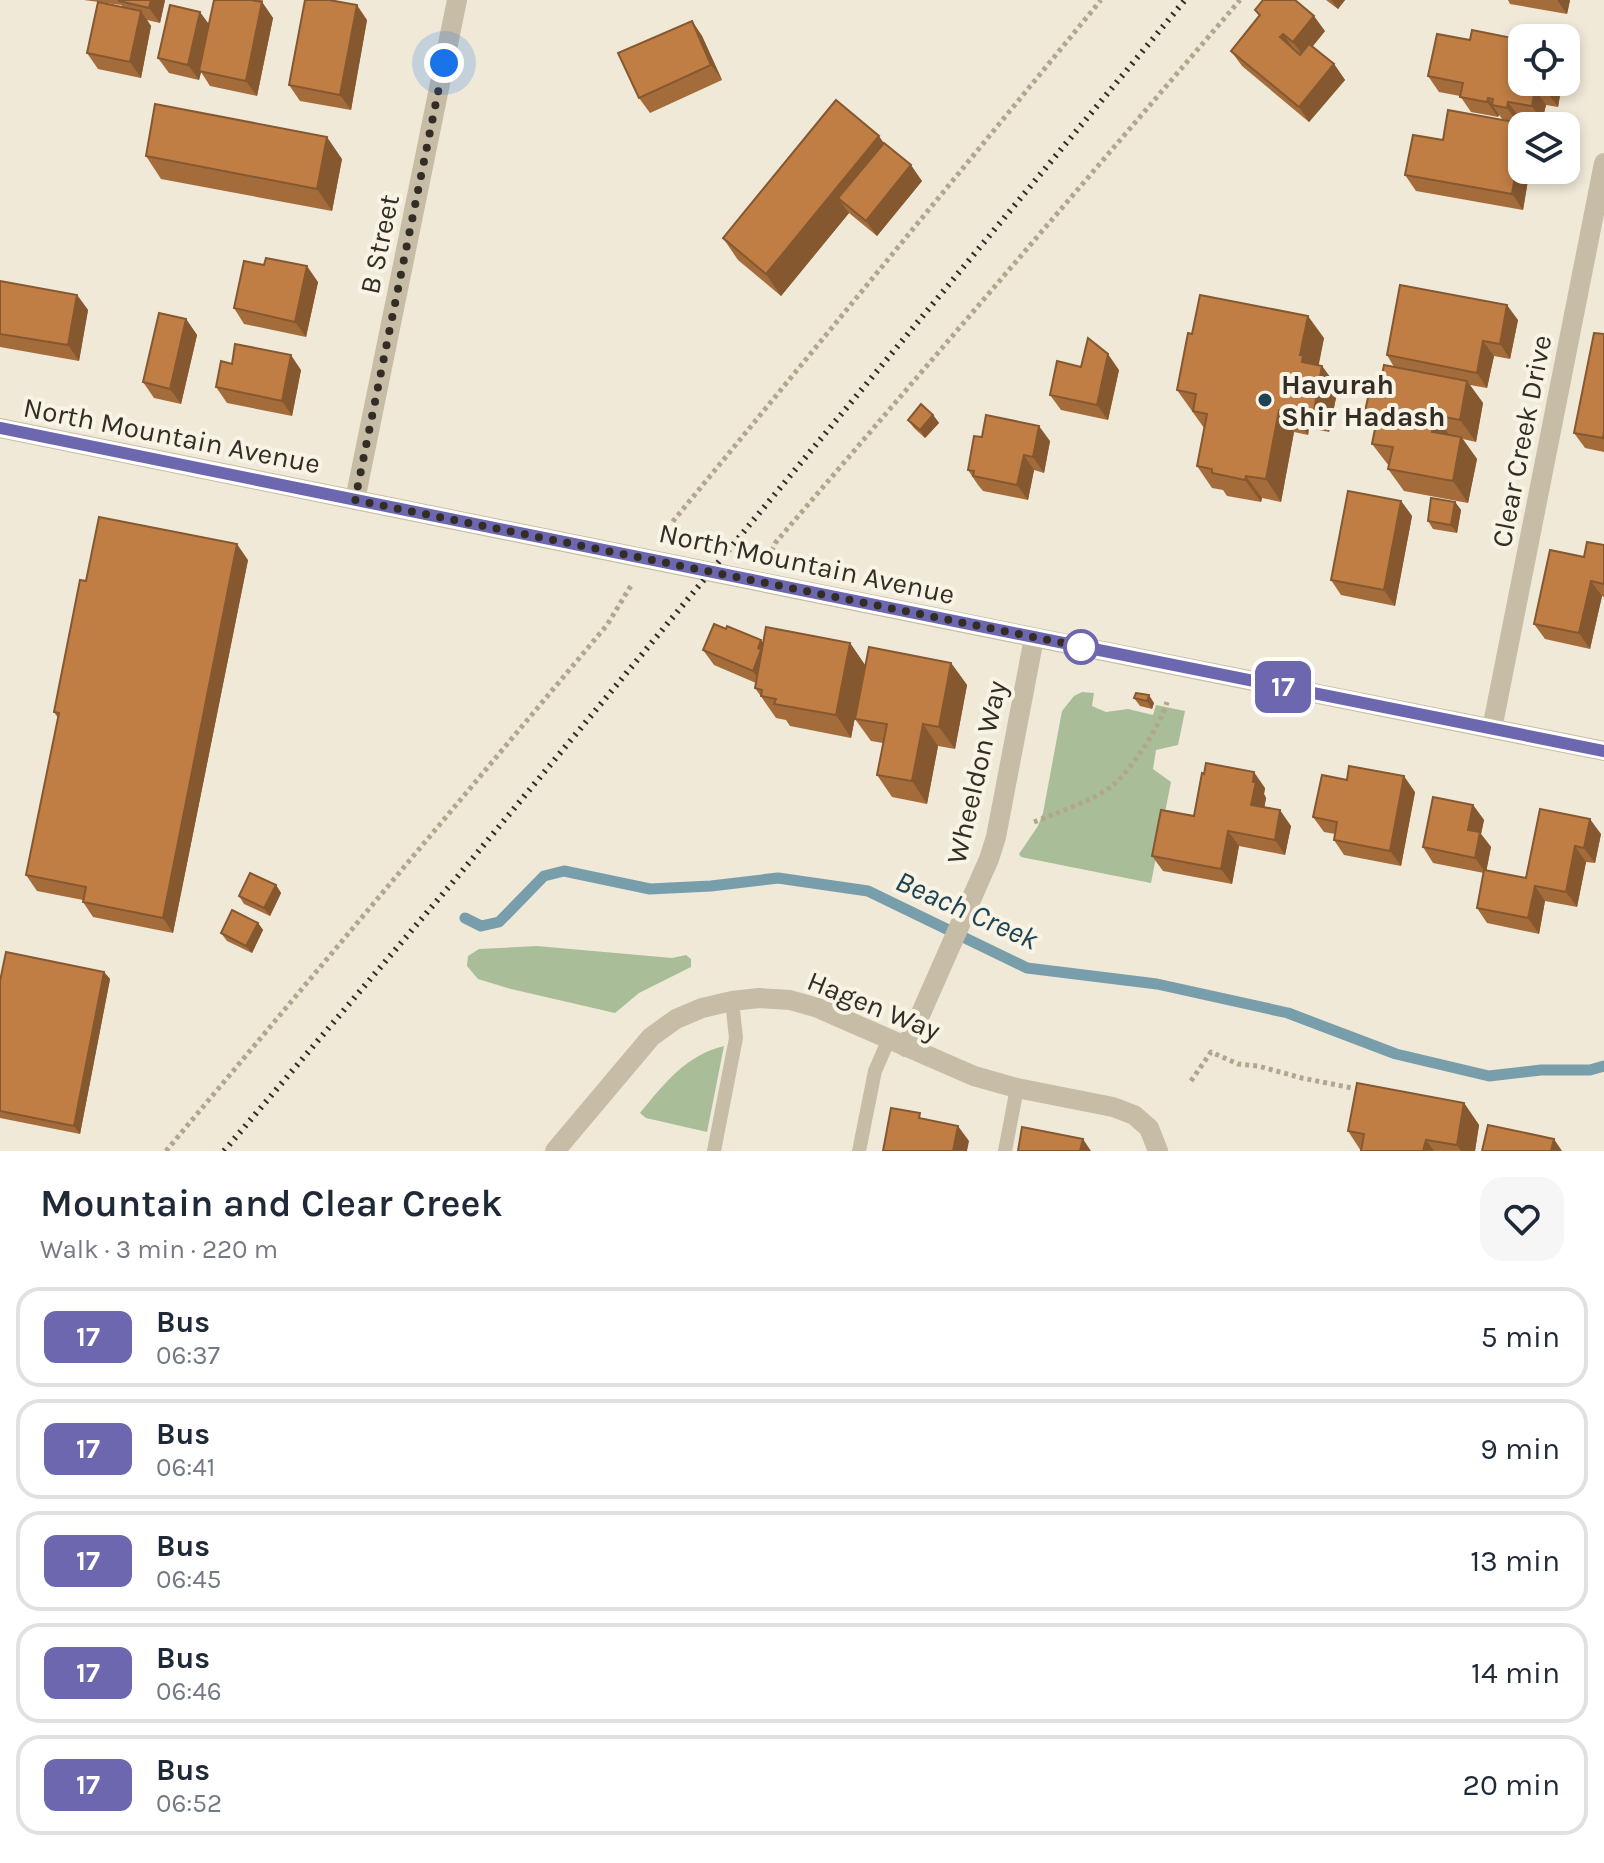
<!DOCTYPE html>
<html lang="en">
<head>
<meta charset="utf-8">
<style>
  body { margin:0; font-family:Karla,sans-serif; background:#f6f6f7; color:#1f2937; height:100vh; display:flex; flex-direction:column; font-size:30px; white-space:nowrap }
  * { box-sizing:border-box; margin:0 }
  p { font-size:26px; color:#747a83 }
  .icon { flex:none; width:44px; height:44px; fill:none; stroke:currentColor; stroke-width:2; stroke-linecap:round; stroke-linejoin:round }
  .map { position:relative; height:1151px; overflow:hidden }
  .drawer { display:flex; flex-direction:column; background:#fff; flex:1 }
  .drawer>* { flex:none }
  .badge { padding:0 16px; border-radius:12px; font-size:28px; line-height:52px }
  .controls { position:absolute; left:1508px; top:24px; display:grid; gap:16px }
  .controls a { display:grid; place-items:center; width:72px; height:72px; border-radius:16px; background:#fff; box-shadow:0 4px 12px #0003; font-size:40px }
  .you { position:absolute; width:40px; height:40px; margin:-20px; border:6px solid #fff; border-radius:50%; background:#1a73e8; box-shadow:0 0 0 12px #1a73e833 }
  .map>.badge { position:absolute; translate:-50% -50%; box-shadow:0 0 0 4px #fff }
  .round { display:grid; place-items:center; flex:none; width:84px; height:84px; border-radius:24px; background:#f6f6f7 }
  .headline { display:flex; align-items:center; justify-content:space-between; height:136px; padding:0 40px }
  h1 { font-size:38px; font-weight:600; line-height:60px }
  ul { padding:0; list-style:none }
  li { display:flex; align-items:center; gap:24px; height:100px; margin:0 16px 12px; padding:0 24px; border:4px solid #e0e1e3; border-radius:24px }
  li div { flex:1 }
  li b { display:block; font-size:30px }
  li em { font-style:normal }
  li .badge { min-width:88px; font-weight:700; text-align:center }
  .map>svg:first-child { display:block }
  .green { fill:#a9bd99 }
  .lines { fill:none; stroke-linecap:round; stroke-linejoin:round }
  .stream { stroke:#789eab; stroke-width:11 }
  .path { stroke:#b2a68f; stroke-width:5; stroke-dasharray:4 4; stroke-linecap:butt }
  .service { stroke:#c7bca5; stroke-width:14 }
  .minor { stroke:#c7bca5; stroke-width:20 }
  .tertiary { stroke:#c7bca5; stroke-width:20 }
  .rail { stroke:#332d26; stroke-width:6; stroke-dasharray:2 6; stroke-linecap:butt }
  .wall { fill:#a56c3b }
  .shaded-wall { fill:#865830 }
  .building { fill:#c07e45; stroke:#865830; stroke-width:2 }
  .line-casing { stroke:#fff; stroke-width:18 }
  .line { stroke:#6c67af; stroke-width:12 }
  .walk { stroke:#332d26; stroke-width:8; stroke-dasharray:0 14.4 }
  .poi-dot { fill:#1e4352; stroke:#f8f3e4; stroke-width:3 }
  .stop-dot { fill:#fff; stroke:#6c67af; stroke-width:4 }
  .labels { text-anchor:middle; stroke-width:8; stroke-linejoin:round; paint-order:stroke }
  .street-label { font-size:28px; fill:#332d26; stroke:#f8f3e4 }
  .poi-label { font-size:28px; font-weight:bold; fill:#332d26; stroke:#f8f3e4; text-anchor:start }
  .water-label { font-size:30px; font-style:italic; fill:#1e4352; stroke:#f8f3e4 }
</style>
</head>
<body>
<div class="map">
<svg width="1604" height="1151" viewBox="0 0 1604 1151">
  <rect width="100%" height="100%" fill="#f0e9d8"/>
  <!-- green -->
  <g class="green">
    <path d="M1082 692 1094 693 1092 706 1106 712 1128 709 1153 715 1156 705 1185 711 1178 745 1156 750 1153 769 1171 782 1151 883 1021 857 1019 854 1038 826 1043 813 1062 711 1074 696Z"/>
    <path d="M537 946 672 958 686 955 691 959V967L639 993 615 1013 511 989 478 979 467 966 468 956 479 949Z"/>
    <path d="M724 1046 707 1132 646 1118 640 1113C664 1084 686 1055 724 1046Z"/>
  </g>
  <g class="lines">
    <!-- stream -->
    <path class="stream" d="M465 918 481 926 499 922 544 876 564 871 650 889 711 886 778 878 868 891 1027 968 1157 984 1288 1013 1396 1054 1489 1076 1541 1070H1590L1604 1066"/>
    <!-- path -->
    <g class="path">
      <path d="M664 535 674 520 1101 0"/>
      <path d="M768 558 776 542 1240 0"/>
      <path d="M1034 822C1054 814 1097 799 1113 785 1131 770 1161 725 1167 702"/>
      <path d="M1191 1081 1211 1052 1238 1064 1258 1066 1302 1078 1352 1088"/>
      <path d="M166 1151 607 625 632 584"/>
    </g>
    <!-- service -->
    <g class="service">
      <path d="M714 1151 736 1038 732 1001"/>
      <path d="M859 1151 875 1071 889 1039"/>
      <path d="M1005 1151 1017 1088"/>
    </g>
    <!-- minor -->
    <g class="minor">
      <path d="M355 500 457 0"/>
      <path d="M1492 729 1604 163"/>
      <path d="M906 1047 989 859 996 837 1034 638"/>
      <path d="M555 1151 651 1037 676 1019 702 1008 732 1001 759 998 790 1000 818 1008 974 1076 1017 1088 1113 1107 1134 1115 1149 1128 1158 1151"/>
    </g>
    <!-- tertiary -->
    <path class="tertiary" d="M0 428C535 537 1069 645 1604 751"/>
    <!-- rail -->
    <path class="rail" d="M224 1151 458 876 1185 0"/>
  </g>
  <!-- wall -->
  <g class="wall">
    <path d="M84 0H165L160 23 147 20 151 26 141 78 98 69 87 53 123 7 121 5Z"/>
    <path d="M214 0H263L262 2 273 18 257 96 210 86 201 72 199 80 169 73 158 58 209 25Z"/>
    <path d="M1326 0H1345L1338 9Z"/>
    <path d="M1508 0H1570L1567 14 1510 4Z"/>
    <path d="M1255 10 1325 31 1312 47 1334 64 1345 80 1309 122 1242 66 1231 51 1259 16Z"/>
    <path d="M367 20 351 110 300 101 289 85Z"/>
    <path d="M692 21 702 36 722 80 650 113 639 98Z"/>
    <path d="M1428 76 1562 84 1558 107 1546 105 1542 121 1519 117 1518 123 1522 126V170H1547L1546 177 1529 174 1523 210 1416 191 1405 175 1443 140 1503 120 1499 115 1498 117 1471 112 1460 96 1439 92Z"/>
    <path d="M884 143 922 181 877 236 849 213 781 296 738 260 723 238Z"/>
    <path d="M146 156 342 159 332 211 161 179Z"/>
    <path d="M0 281 77 295 88 310 79 361 0 347Z"/>
    <path d="M318 282 306 337 244 324 234 308Z"/>
    <path d="M186 319 197 335 181 404 154 398 143 382Z"/>
    <path d="M1518 320 1510 359 1494 356 1487 388 1470 385 1483 403 1476 442 1463 439 1477 459 1468 503 1404 491 1388 469 1389 466 1372 444 1376 426 1365 411 1394 367 1387 355Z"/>
    <path d="M1604 334V452L1585 448 1574 433Z"/>
    <path d="M1324 338 1318 365 1322 366 1338 388 1329 432 1309 428 1308 435 1294 432 1281 502 1262 498 1261 502 1227 496 1223 490 1212 488 1197 466 1204 428 1177 390Z"/>
    <path d="M232 364 301 370 292 416 227 403 216 387Z"/>
    <path d="M1081 367 1119 370 1108 420 1061 410 1050 395Z"/>
    <path d="M933 415 939 423 925 438 914 428 908 420Z"/>
    <path d="M982 437 1050 441 1044 473 1034 470 1028 500 983 491 978 485 968 470Z"/>
    <path d="M1401 501 1412 516 1395 606 1341 595 1331 580Z"/>
    <path d="M1455 502 1461 510 1457 533 1433 529 1428 521Z"/>
    <path d="M1604 545V597L1602 596 1590 649 1545 639 1534 624 1584 557Z"/>
    <path d="M248 560 173 933 93 917 83 902V900L37 891 26 875 58 718 54 712Z"/>
    <path d="M763 643H850L865 665 851 738 790 726 786 720 776 718 755 688 756 683 714 665 703 650Z"/>
    <path d="M951 663 967 685 955 749 938 746 927 804 892 797 877 775 883 743 871 741 855 719Z"/>
    <path d="M1134 698 1154 703 1152 709 1140 706Z"/>
    <path d="M1265 788 1264 794 1266 798 1264 808 1291 826 1285 855 1239 846 1232 884 1163 871 1152 856 1194 816Z"/>
    <path d="M1415 792 1401 866 1344 855 1334 840 1335 834 1324 832 1313 817Z"/>
    <path d="M1473 805 1484 820 1481 834 1491 847 1486 871 1526 878 1540 809 1601 834 1595 863 1586 862 1577 907 1545 901 1539 934 1487 923 1477 908 1484 873 1433 863 1423 847Z"/>
    <path d="M276 885 281 893 270 916 244 904 239 896Z"/>
    <path d="M258 923 263 930 252 953 227 941 221 933Z"/>
    <path d="M104 972 110 979 80 1134 0 1118V981Z"/>
    <path d="M1464 1103 1479 1125 1475 1151H1361L1348 1131Z"/>
  </g>
  <!-- shaded-wall -->
  <g class="shaded-wall">
    <path d="M151 0H165L160 23 149 8Z"/>
    <path d="M1331 0H1345L1338 9Z"/>
    <path d="M1557 0H1570L1567 14Z"/>
    <path d="M262 2 273 18 257 96 246 81Z"/>
    <path d="M357 5 367 20 351 110 340 95Z"/>
    <path d="M141 11 151 26 141 78 130 62Z"/>
    <path d="M200 12 211 27 199 71 201 72 199 80 188 65Z"/>
    <path d="M1314 16 1325 31 1304 57 1293 42Z"/>
    <path d="M692 21 702 36 722 80 711 65Z"/>
    <path d="M1283 34 1294 49 1280 37Z"/>
    <path d="M1334 64 1345 80 1309 122 1299 107Z"/>
    <path d="M1549 82H1561L1562 84 1558 107 1547 92Z"/>
    <path d="M1535 89 1546 105 1542 121 1532 106Z"/>
    <path d="M1488 98 1499 115 1498 117 1487 102Z"/>
    <path d="M1508 102 1519 117 1518 123 1507 108Z"/>
    <path d="M879 136 894 158 838 198 849 213 781 296 766 274Z"/>
    <path d="M327 137 342 159 332 211 317 189Z"/>
    <path d="M1518 158 1522 164V170H1526L1529 174 1523 210 1512 194Z"/>
    <path d="M911 165 922 181 877 236 866 221Z"/>
    <path d="M1541 170H1547L1546 177Z"/>
    <path d="M307 266 318 282 306 337 295 322Z"/>
    <path d="M77 295 88 310 79 361 68 345Z"/>
    <path d="M1507 305 1518 320 1510 359 1500 344Z"/>
    <path d="M1308 316 1324 338 1317 374 1302 362 1300 355Z"/>
    <path d="M186 319 197 335 181 404 170 389Z"/>
    <path d="M1483 341 1494 356 1487 388 1477 373Z"/>
    <path d="M1108 354 1119 370 1108 420 1097 405Z"/>
    <path d="M291 355 301 370 292 416 282 401Z"/>
    <path d="M1322 366 1338 388 1329 432 1314 410Z"/>
    <path d="M1467 381 1483 403 1476 442 1460 420Z"/>
    <path d="M1294 406 1309 428 1308 435 1292 413Z"/>
    <path d="M1279 410 1294 432 1281 502 1266 479Z"/>
    <path d="M933 415 939 423 925 438 920 430Z"/>
    <path d="M1435 415 1451 437 1432 432Z"/>
    <path d="M1039 426 1050 441 1044 473 1033 457Z"/>
    <path d="M1461 437 1477 459 1468 503 1453 481Z"/>
    <path d="M1024 455 1034 470 1028 500 1017 485Z"/>
    <path d="M1246 476 1262 498 1261 502 1245 480Z"/>
    <path d="M1401 501 1412 516 1395 606 1384 590Z"/>
    <path d="M1455 502 1461 510 1457 533 1451 525Z"/>
    <path d="M237 544 248 560 173 933 163 918Z"/>
    <path d="M1591 581 1602 596 1590 649 1579 633Z"/>
    <path d="M761 640 772 655 763 686 753 671 758 648Z"/>
    <path d="M850 643 865 665 851 738 836 715Z"/>
    <path d="M951 663 967 685 955 749 939 727Z"/>
    <path d="M1149 695 1154 703 1152 709 1147 701Z"/>
    <path d="M923 724 938 746 927 804 912 781Z"/>
    <path d="M1254 772 1265 788 1264 794 1266 798 1262 821 1251 805Z"/>
    <path d="M1404 776 1415 792 1401 866 1390 851Z"/>
    <path d="M1473 805 1484 820 1481 834 1491 847 1486 873 1475 858 1468 830Z"/>
    <path d="M1280 810 1291 826 1285 855 1275 840Z"/>
    <path d="M1590 819 1601 834 1595 863 1584 848Z"/>
    <path d="M1228 831 1239 846 1232 884 1221 869Z"/>
    <path d="M1575 846 1586 862 1577 907 1566 892Z"/>
    <path d="M276 885 281 893 270 916 264 908Z"/>
    <path d="M1535 886 1545 901 1539 934 1528 918Z"/>
    <path d="M258 923 263 930 252 953 246 946Z"/>
    <path d="M104 972 110 979 80 1134 74 1126Z"/>
    <path d="M1464 1103 1479 1125 1475 1151H1461L1457 1145Z"/>
    <path d="M958 1126 969 1141 967 1151H953Z"/>
    <path d="M1083 1139 1091 1151H1080Z"/>
    <path d="M1554 1139 1562 1151H1551Z"/>
    <path d="M1426 1140 1434 1151H1423Z"/>
  </g>
  <!-- building -->
  <g class="building">
    <path d="M119 0H151L149 8 119 1Z"/>
    <path d="M214 0H251L262 2 246 81 199 71Z"/>
    <path d="M305 0H329L357 5 340 95 289 85Z"/>
    <path d="M1263 0H1295L1314 16 1293 42 1283 34 1280 37 1300 55 1309 44 1334 64 1299 107 1231 51 1260 15 1255 10Z"/>
    <path d="M98 2 141 11 130 62 87 53Z"/>
    <path d="M170 5 200 12 188 65 158 58Z"/>
    <path d="M692 21 711 65 639 98 618 53Z"/>
    <path d="M1472 30 1522 40V82H1549L1547 92 1535 89 1532 106 1508 102 1507 108 1492 105 1493 99 1488 98 1487 102 1460 97 1463 83 1428 76 1437 34 1470 40Z"/>
    <path d="M836 100 879 136 766 274 723 238Z"/>
    <path d="M155 104 327 137 317 189 146 156Z"/>
    <path d="M1448 110 1535 126H1522V159L1518 158 1512 194 1405 175 1413 135 1443 140Z"/>
    <path d="M884 143 911 165 866 221 838 198Z"/>
    <path d="M266 258 307 266 295 322 234 308 244 261 264 265Z"/>
    <path d="M0 281 77 295 68 345 0 334Z"/>
    <path d="M1400 285 1507 305 1500 344 1483 341 1477 373 1387 355Z"/>
    <path d="M1200 295 1308 316 1300 355H1303L1302 362 1322 366 1314 410 1294 406 1292 413 1279 410 1266 479 1246 476 1245 480 1212 473V469L1197 466 1207 414 1193 411 1196 394 1177 390 1188 333 1192 334Z"/>
    <path d="M159 313 186 319 170 389 143 382Z"/>
    <path d="M1594 333 1604 334V431L1603 438 1574 433Z"/>
    <path d="M1088 338 1108 354 1097 405 1050 395 1057 361 1081 367Z"/>
    <path d="M235 344 291 355 282 401 216 387 221 361 232 364Z"/>
    <path d="M1384 365 1467 381 1460 420 1435 415 1432 432 1461 437 1453 481 1388 469 1393 447 1372 444 1378 414 1365 411 1370 389 1379 391Z"/>
    <path d="M921 404 933 415 920 430 908 420Z"/>
    <path d="M986 415 1039 426 1033 457 1024 455 1017 485 973 476 974 471 968 470 974 436 982 437Z"/>
    <path d="M1348 491 1401 501 1384 590 1331 580Z"/>
    <path d="M1431 498 1455 502 1451 525 1428 521Z"/>
    <path d="M99 517 237 544 163 918 83 902 86 887 26 875 59 713 54 712 80 580 86 581Z"/>
    <path d="M1587 542 1604 545V584L1591 581 1579 633 1534 624 1550 550 1584 557Z"/>
    <path d="M714 624 726 629 727 626 761 640 758 648 761 650 753 671 703 650Z"/>
    <path d="M766 627 850 643 836 715 774 704 776 699 761 696 762 690 755 688Z"/>
    <path d="M869 647 951 663 939 727 923 724 912 781 877 775 887 724 855 719Z"/>
    <path d="M1136 693 1149 695 1147 701 1134 698Z"/>
    <path d="M1206 763 1254 772 1253 782H1256L1251 805 1280 810 1275 840 1228 831 1221 869 1152 856 1161 810 1194 816 1202 773 1204 774Z"/>
    <path d="M1349 766 1404 776 1390 851 1334 840 1337 822 1313 817 1322 775 1347 780Z"/>
    <path d="M1433 797 1473 805 1468 830 1480 832 1475 858 1423 847Z"/>
    <path d="M1540 809 1590 819 1584 848 1575 846 1566 892 1535 886 1528 918 1477 908 1484 870 1526 878Z"/>
    <path d="M250 873 276 885 264 908 239 896Z"/>
    <path d="M232 910 258 923 246 946 221 933Z"/>
    <path d="M6 952 104 972 74 1126 0 1111V981Z"/>
    <path d="M1357 1083 1464 1103 1457 1145 1426 1140 1423 1151H1361L1364 1134 1348 1131Z"/>
    <path d="M891 1108 920 1113 919 1118 958 1126 953 1151H883Z"/>
    <path d="M1488 1125 1554 1139 1551 1151H1482Z"/>
    <path d="M1022 1127 1083 1139 1080 1151H1018Z"/>
  </g>
  <g class="lines">
    <defs>
      <path id="line" d="M0 428C535 536 1069 645 1604 751"/>
    </defs>
    <!-- line casing -->
    <use href="#line" class="line-casing"/>
    <!-- line -->
    <use href="#line" class="line"/>
    <!-- walk -->
    <path class="walk" d="M444 63 355 500 1088 648 1081 647"/>
  </g>
  <!-- markers -->
  <circle class="poi-dot" cx="1265" cy="400" r="8"/>
  <circle class="stop-dot" cx="1081" cy="647" r="16"/>
  <g class="labels">
    <!-- street labels -->
    <g class="street-label">
      <text transform="translate(379 244) rotate(-78)" y="10">B Street</text>
      <text transform="translate(172 435) rotate(11)" y="10">North Mountain Avenue</text>
      <text transform="translate(1521 441) rotate(-79)" y="10">Clear Creek Drive</text>
      <text transform="translate(807 563) rotate(12)" y="10">North Mountain Avenue</text>
      <text transform="translate(976 772) rotate(-77)" y="10">Wheeldon Way</text>
      <text transform="translate(874 1005) rotate(22)" y="10">Hagen Way</text>
    </g>
    <!-- poi labels -->
    <g class="poi-label">
      <text x="1281" y="394">Havurah<tspan x="1281" dy="32">Shir Hadash</tspan></text>
    </g>
    <!-- water labels -->
    <g class="water-label">
      <text transform="translate(967 910) rotate(24)" y="10">Beach Creek</text>
    </g>
  </g>
</svg>
<div class="controls">
<a><svg class="icon" aria-label="locate" viewBox="0 0 24 24"><circle cx="12" cy="12" r="6"/><path d="M12 2v4M12 18v4M2 12h4M18 12h4"/></svg></a>
<a><svg class="icon" aria-label="layers" viewBox="0 0 24 24"><path d="M12 4l9 5-9 5-9-5zM3 14l9 5 9-5"/></svg></a>
</div>
<div class="you" style="left:444px;top:63px"></div>
<b class="badge" style="left:1283px;top:687px;background:#6c67af;color:#fff">17</b>
</div>
<section class="drawer">
<div class="headline"><div><h1>Mountain and Clear Creek</h1><p>Walk · 3 min · 220 m</p></div><a class="round"><svg class="icon" aria-label="heart" viewBox="0 0 24 24"><path d="M12 20l-8-8c-3-5 5-10 8-4 3-6 11-1 8 4z"/></svg></a></div>
<ul>
<li><span class="badge" style="background:#6c67af;color:#fff">17</span><div><b>Bus</b><p>06:37</p></div><em>5 min</em></li>
<li><span class="badge" style="background:#6c67af;color:#fff">17</span><div><b>Bus</b><p>06:41</p></div><em>9 min</em></li>
<li><span class="badge" style="background:#6c67af;color:#fff">17</span><div><b>Bus</b><p>06:45</p></div><em>13 min</em></li>
<li><span class="badge" style="background:#6c67af;color:#fff">17</span><div><b>Bus</b><p>06:46</p></div><em>14 min</em></li>
<li><span class="badge" style="background:#6c67af;color:#fff">17</span><div><b>Bus</b><p>06:52</p></div><em>20 min</em></li>
</ul>
</section>
</body>
</html>
